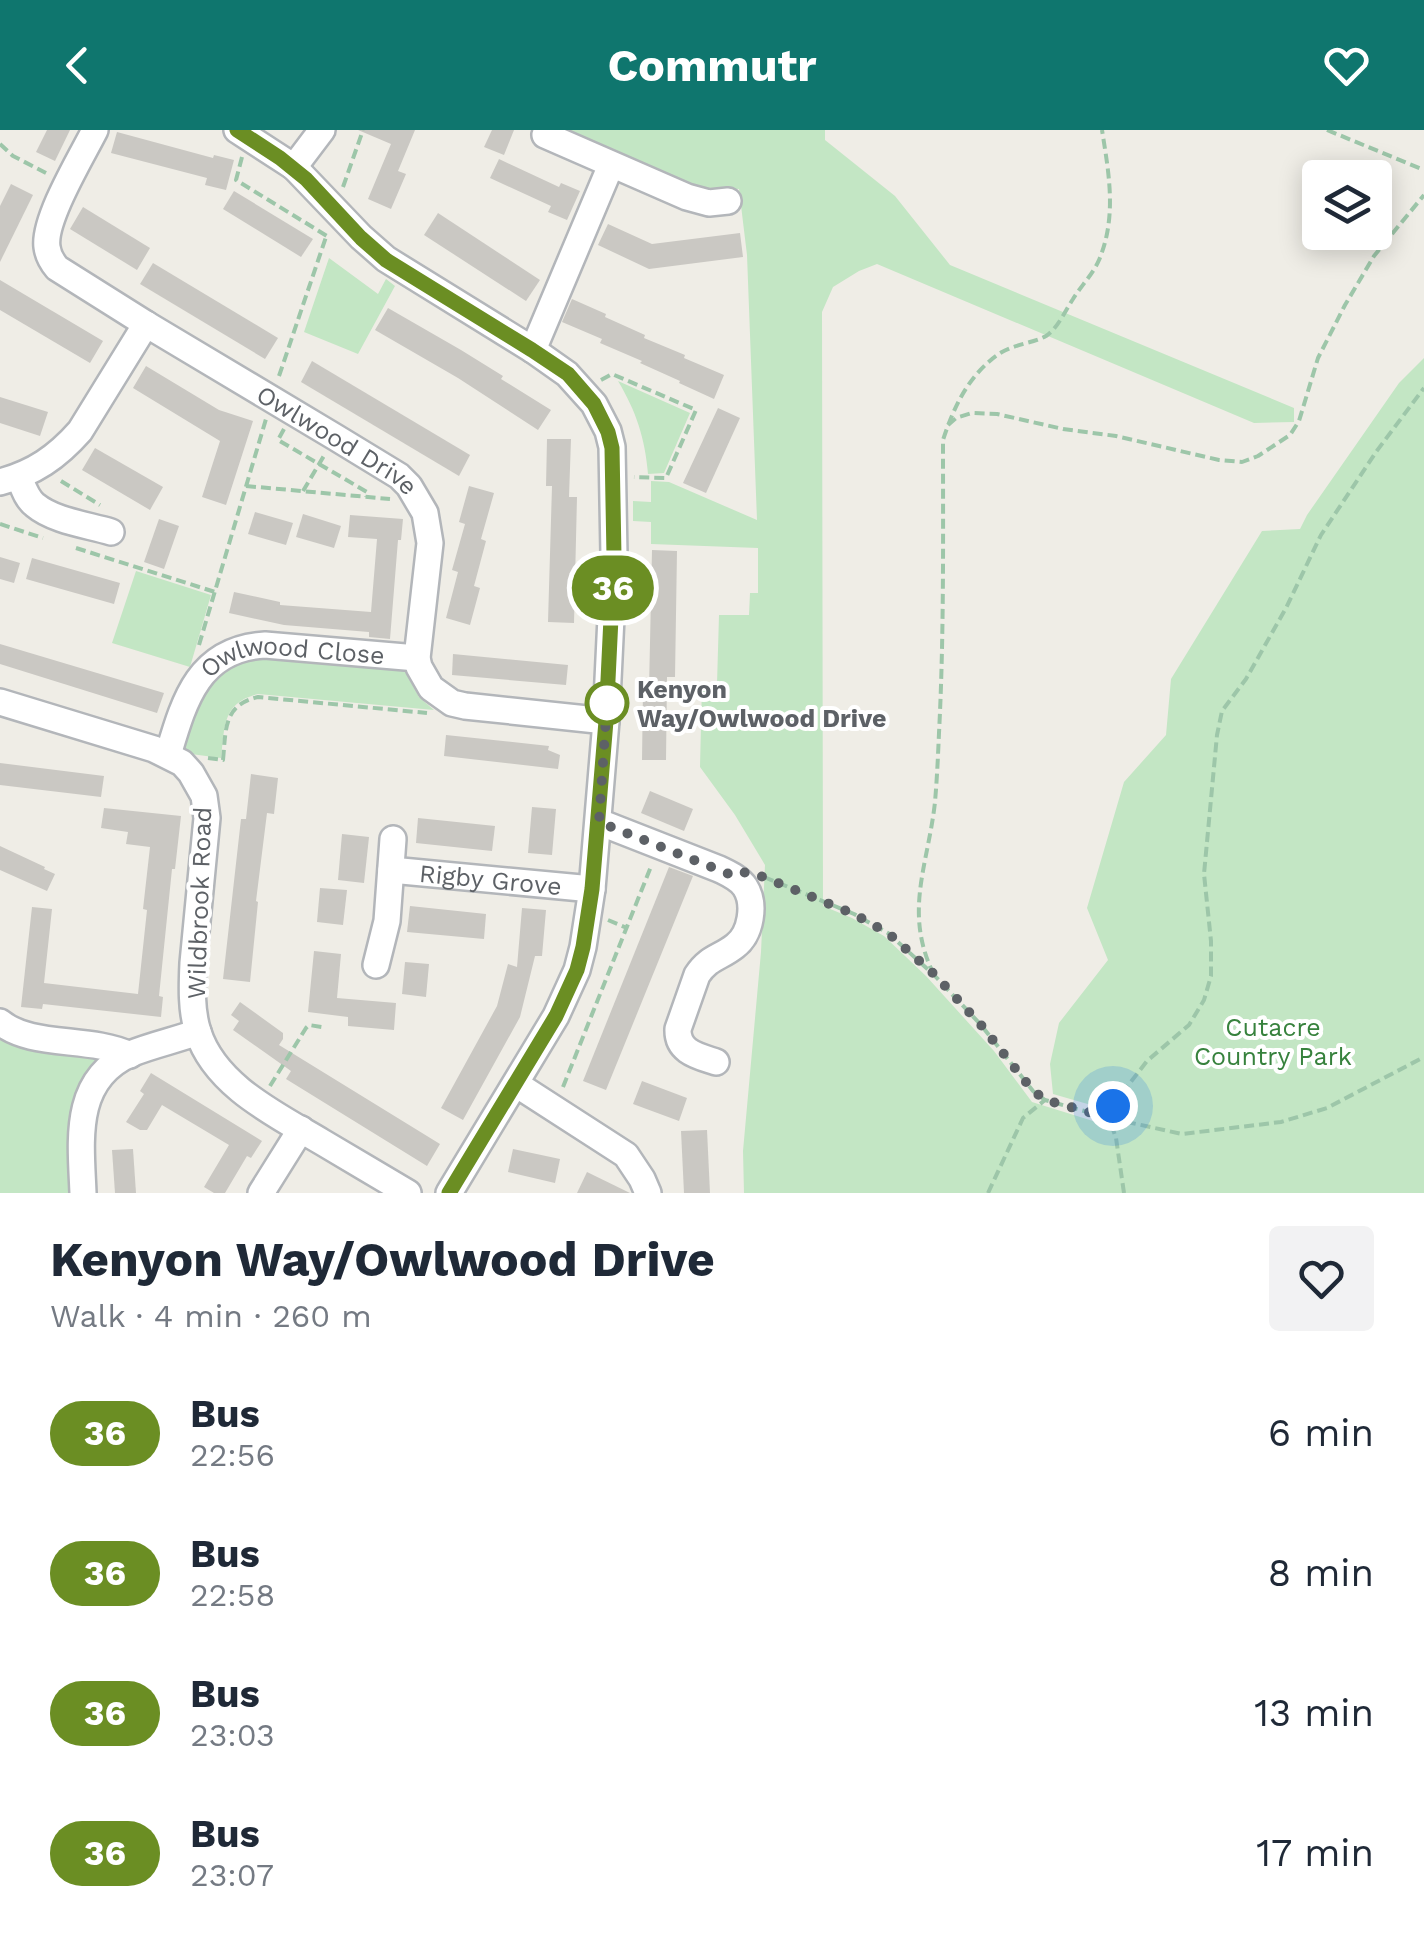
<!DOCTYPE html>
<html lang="en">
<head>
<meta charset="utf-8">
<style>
  body { margin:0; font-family:"Work Sans",sans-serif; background:#f2f2f3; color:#1f2937; height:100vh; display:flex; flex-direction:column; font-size:38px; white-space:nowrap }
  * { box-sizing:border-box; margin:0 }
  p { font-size:32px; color:#747a83 }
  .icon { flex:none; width:55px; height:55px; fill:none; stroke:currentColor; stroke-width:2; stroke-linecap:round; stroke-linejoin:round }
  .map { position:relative; height:1063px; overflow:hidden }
  .panel { display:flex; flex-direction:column; background:#fff; flex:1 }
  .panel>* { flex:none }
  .badge { padding:0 20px; border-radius:32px; font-size:35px; line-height:65px }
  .tools { position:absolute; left:1302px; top:30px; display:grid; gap:20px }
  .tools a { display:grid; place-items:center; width:90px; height:90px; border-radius:10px; background:#fff; box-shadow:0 5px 25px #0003; font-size:50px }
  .you { position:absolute; width:50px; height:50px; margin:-25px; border:8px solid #fff; border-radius:50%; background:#1a73e8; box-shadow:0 0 0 15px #1a73e833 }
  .map>.badge { position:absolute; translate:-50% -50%; box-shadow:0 0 0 5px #fff }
  .round { display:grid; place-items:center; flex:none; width:105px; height:105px; border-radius:10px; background:#f2f2f3 }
  .summary { display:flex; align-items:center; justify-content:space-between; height:170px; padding:0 50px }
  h1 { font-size:48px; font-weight:700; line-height:75px }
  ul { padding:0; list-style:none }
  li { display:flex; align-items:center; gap:30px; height:140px; padding:0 50px }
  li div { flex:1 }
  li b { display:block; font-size:38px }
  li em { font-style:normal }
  li .badge { min-width:110px; font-weight:700; text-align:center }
  header { display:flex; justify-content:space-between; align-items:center; height:130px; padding:0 50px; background:#0f766e; color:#fff; font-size:45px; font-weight:700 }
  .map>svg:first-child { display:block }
  .green { fill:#c3e6c4 }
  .building { fill:#cac8c3 }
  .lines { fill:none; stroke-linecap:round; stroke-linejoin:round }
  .minor-casing { stroke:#b3b6ba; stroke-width:30 }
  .path { stroke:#9dc6a9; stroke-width:4; stroke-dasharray:10 5; stroke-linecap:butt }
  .minor { stroke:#fff; stroke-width:25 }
  .line-casing { stroke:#fff; stroke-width:22 }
  .line { stroke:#6b8e23; stroke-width:15 }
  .walk { stroke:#5d6166; stroke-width:10; stroke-dasharray:0 18 }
  .stop-dot { fill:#fff; stroke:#6b8e23; stroke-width:5 }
  .labels { text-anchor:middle; stroke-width:8; stroke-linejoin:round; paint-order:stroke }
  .street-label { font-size:25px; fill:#5d6166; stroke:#fff }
  .stop-label { font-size:25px; font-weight:bold; fill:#5d6166; stroke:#fff; text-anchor:start }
  .park-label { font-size:25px; fill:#37823d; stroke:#fff }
</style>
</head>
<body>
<header><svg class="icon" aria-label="back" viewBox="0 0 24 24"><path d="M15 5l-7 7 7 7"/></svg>Commutr<svg class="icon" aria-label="heart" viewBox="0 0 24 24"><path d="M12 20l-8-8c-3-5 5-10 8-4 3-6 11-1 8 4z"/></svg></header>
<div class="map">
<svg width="1424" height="1063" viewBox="0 0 1424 1063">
  <rect width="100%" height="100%" fill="#efede6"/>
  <!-- green -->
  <g class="green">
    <path d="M563 0H825V10L895 66 950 135 1294 278V292L1254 293 877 134 859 141 833 157 822 182 823 776 852 788 884 806 926 846 994 921 1032 972 1093 991 1098 977 1053 964 1050 934 1059 893 1108 830 1087 778 1124 652 1166 605 1171 549 1262 401 1300 399 1307 385 1399 253 1424 228V1063H744L743 1021 761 822 765 735 735 685 700 637 702 554H717L719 485H749L750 463H758V418L651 414V392L633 391V371L651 372V351L669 352 757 390 747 125 739 59H694Z"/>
    <path d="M329 128 378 164 386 149 395 156 358 224 304 202Z"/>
    <path d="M618 251 690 283 664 343 648 344C645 308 636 281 618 251Z"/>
    <path d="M136 441 211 465 190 537 112 513Z"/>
    <path d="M251 524 401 534 419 567 434 580 258 564C222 573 225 596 221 628L191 624 185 618V612L180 611 208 548Z"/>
    <path d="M0 910 11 914 89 922 96 925 100 931 74 1063H0Z"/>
  </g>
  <!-- building -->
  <g class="building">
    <path d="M47 0H70L55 31 36 22Z"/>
    <path d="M358 0H415L398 41 406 44 391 79 368 69 391 14Z"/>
    <path d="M492 0H514L504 25 484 17Z"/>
    <path d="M117 2 213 28 214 25 234 30 226 60 205 55 207 48 111 23Z"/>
    <path d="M499 29 559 57 561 53 580 61 567 90 548 82 551 76 490 48Z"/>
    <path d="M11 54 33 65 0 132V76Z"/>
    <path d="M234 61 313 109 301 127 223 79Z"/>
    <path d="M83 77 150 118 137 140 70 99Z"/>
    <path d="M438 83 540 150 526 171 424 105Z"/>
    <path d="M608 94 652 114 740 103 743 127 649 139 598 115Z"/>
    <path d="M153 133 278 208 265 229 140 154Z"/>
    <path d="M0 150 103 211 90 233 0 180Z"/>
    <path d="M572 169 606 184 605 187 645 205 644 208 685 225 684 228 724 245 714 269 679 253 680 251 640 233 642 231 600 213 602 209 562 192Z"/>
    <path d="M388 178 461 220 503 246 501 249 551 280 538 300 458 248 375 200Z"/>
    <path d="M312 231 470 325 459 346 301 252Z"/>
    <path d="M146 236 219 280 253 291 226 375 202 367 220 311 133 258Z"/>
    <path d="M0 267 48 282 40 306 0 293Z"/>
    <path d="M718 278 740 288 706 363 683 353Z"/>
    <path d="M547 309H571L569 367H577L574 493 548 492 552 356H546Z"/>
    <path d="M95 318 163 357 150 380 82 340Z"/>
    <path d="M469 356 494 363 481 409 486 411 474 456 480 458 470 495 446 488 458 442 452 440 465 394 459 392Z"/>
    <path d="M255 382 293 393 286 415 248 404Z"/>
    <path d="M303 384 341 396 334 418 296 407Z"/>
    <path d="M350 385 403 389 401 410H398L390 509 369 507V502L284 495 229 483 234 462 280 472V475L371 482 377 409 348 407Z"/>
    <path d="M159 389 179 396 164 439 144 432Z"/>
    <path d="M652 420 677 421 675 547H667L666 630H642L643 559H649Z"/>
    <path d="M0 427 20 433 14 453 0 449Z"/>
    <path d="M32 428 120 453 114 474 26 449Z"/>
    <path d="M0 514 164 563 157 583 0 534Z"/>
    <path d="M453 524 568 535 566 555 452 545Z"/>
    <path d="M446 605 549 616 548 620 560 625 558 639 444 626Z"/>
    <path d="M0 633 104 646 101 667 0 655Z"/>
    <path d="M251 644 278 648 274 684 267 683 256 771 258 772 250 852 223 849 241 689H246Z"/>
    <path d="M650 661 693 679 684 701 641 683Z"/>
    <path d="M532 677 556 679 552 725 528 723Z"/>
    <path d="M104 678 181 686 175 739H172L159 866 163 867 161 887 43 874 42 879 21 877 32 777 52 779 44 853 138 864 147 780 143 779 150 717 126 714 128 702 101 698Z"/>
    <path d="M418 688 495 696 492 721 416 713Z"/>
    <path d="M342 704 369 707 364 753 338 750Z"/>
    <path d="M0 716 45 737 44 739 55 744 47 761 0 740Z"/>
    <path d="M669 737 693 746 606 960 583 951Z"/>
    <path d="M320 758 347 760 343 795 317 792Z"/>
    <path d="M410 776 486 784 484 809 407 802Z"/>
    <path d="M522 778 546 780 542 826H535L520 887 463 990 441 978 497 876 508 834 517 837Z"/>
    <path d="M314 821 341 824 337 868 396 873 394 900 348 896V887L308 882Z"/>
    <path d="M405 832 429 834 426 867 402 864Z"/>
    <path d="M240 872 283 903V909L279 915 440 1014 427 1036 286 949 291 941 233 900 239 891 231 885Z"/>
    <path d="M151 943 262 1011 251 1028 247 1026 225 1063H214L204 1057 229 1015 162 975 147 1000H140L126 992 144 964 140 961Z"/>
    <path d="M642 951 687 968 679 991 633 974Z"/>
    <path d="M707 1000 710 1063H684L681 1001Z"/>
    <path d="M133 1019 136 1063H115L112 1020Z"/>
    <path d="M513 1019 560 1029 555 1053 508 1042Z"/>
    <path d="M587 1042 630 1063H577Z"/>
  </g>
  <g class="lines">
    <defs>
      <g id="minor">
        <path id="s1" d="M95 0C82 26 43 90 47 117 48 125 52 132 57 138L146 194 335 307 399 346 409 356 425 383 430 413 417 528 419 537 431 558 452 573 465 576 606 591"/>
        <path d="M237 0 294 37 361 107 386 129 533 220 567 244 594 274 608 301 612 317 614 425 606 591 592 759 583 817 577 840 556 886 449 1063"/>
        <path d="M547 0 545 5 687 67 709 73 728 71"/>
        <path d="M294 37 322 0"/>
        <path d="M533 220 611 35"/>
        <path d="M19 347C23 356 26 368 35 375 54 391 88 395 111 402"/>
        <path d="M0 352C34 343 57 327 80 301L146 194"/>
        <path d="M0 572 154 619 182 633 191 643 204 666 207 688 193 833C192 855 191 881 198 902 215 956 277 985 322 1012 351 1029 379 1046 408 1063"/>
        <path id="s2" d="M168 625C184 571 198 519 265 515L417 528"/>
        <path d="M599 692 719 739C729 744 739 748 745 757 756 774 751 804 735 816 720 828 709 827 697 845L678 899C677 922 698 926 716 932"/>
        <path id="s3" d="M391 740 592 759"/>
        <path d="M376 835 387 791 393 709"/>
        <path d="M0 892C31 918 90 906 130 925"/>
        <path d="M516 954 626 1025 642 1049 648 1063"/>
        <path d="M83 1063C81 1012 72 950 130 924 152 915 176 910 198 902"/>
        <path d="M261 1063 301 999"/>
      </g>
    </defs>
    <!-- minor casing -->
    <use href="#minor" class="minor-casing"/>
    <!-- path -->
    <g class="path">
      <path d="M1327 0 1424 40"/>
      <path d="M0 14 13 26 46 43"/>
      <path d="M242 27 236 50 327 106"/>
      <path d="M343 57 363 0"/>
      <path d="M279 246 327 104"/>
      <path d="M601 250 612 244 696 280 666 348 634 347"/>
      <path d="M948 295 956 288 972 283 997 284 1063 299 1116 306 1219 330 1242 332 1258 326 1290 305 1299 291 1318 228 1345 175 1374 126 1424 65"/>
      <path d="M284 299 278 310 367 362 366 367"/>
      <path d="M61 351 100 375"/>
      <path d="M246 356 390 369"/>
      <path d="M303 361 325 324"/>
      <path d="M0 394 43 408"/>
      <path d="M76 418 215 462"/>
      <path d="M199 515 266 289"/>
      <path d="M208 628 223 630C226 600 223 575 258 567L427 583"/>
      <path d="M764 747 854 784 888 803 934 845 981 895 1033 961 1045 970 1109 988 1182 1004 1281 992 1327 978 1424 927"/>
      <path d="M608 790 627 798"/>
      <path d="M934 845C903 782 928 736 935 672 937 649 938 626 939 603 944 506 943 407 943 310 954 276 970 242 1002 222 1016 214 1033 213 1046 206 1058 198 1065 181 1073 169 1081 156 1093 144 1099 130 1117 87 1109 44 1102 0"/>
      <path d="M270 956 306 898 309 895 322 897"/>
      <path d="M563 957 652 734"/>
      <path d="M988 1063 1023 988 1045 970"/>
      <path d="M1124 1063 1116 1008 1109 988 1113 975 1147 931 1189 895 1204 870 1211 846V811L1204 744 1217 605 1222 581 1246 549 1286 478 1321 405 1376 322 1424 258"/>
    </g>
    <!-- minor -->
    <use href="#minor" class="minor"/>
  </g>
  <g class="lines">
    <defs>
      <path id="line" d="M237 0 280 28 306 49 361 108 386 130 532 220 568 244 594 274 608 302 612 318 614 426 606 591 592 759 583 817 577 840 556 886 449 1063"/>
    </defs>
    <!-- line casing -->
    <use href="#line" class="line-casing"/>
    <!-- line -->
    <use href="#line" class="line"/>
    <!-- walk -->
    <path class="walk" d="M607 573 608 558 599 692 734 746 746 742 756 744 854 784 888 803 934 844 981 895 1033 961 1046 970 1109 988 1113 976"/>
  </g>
  <!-- markers -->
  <circle class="stop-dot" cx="607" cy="573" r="20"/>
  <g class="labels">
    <!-- street labels -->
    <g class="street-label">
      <text dy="9" stroke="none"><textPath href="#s1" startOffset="480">Owlwood Drive</textPath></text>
      <text dy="9" stroke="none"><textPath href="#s2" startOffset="185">Owlwood Close</textPath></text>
      <text dy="9" stroke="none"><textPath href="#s3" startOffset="100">Rigby Grove</textPath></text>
      <text transform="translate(199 773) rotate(-88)" y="9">Wildbrook Road</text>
    </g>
    <!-- stop labels -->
    <g class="stop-label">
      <text x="637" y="568">Kenyon<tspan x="637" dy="29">Way/Owlwood Drive</tspan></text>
    </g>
    <!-- park labels -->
    <g class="park-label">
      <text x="1273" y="906">Cutacre<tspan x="1273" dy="29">Country Park</tspan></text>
    </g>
  </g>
</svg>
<div class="tools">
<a><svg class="icon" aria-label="layers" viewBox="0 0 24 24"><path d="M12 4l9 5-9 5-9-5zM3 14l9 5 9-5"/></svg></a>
</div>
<div class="you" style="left:1113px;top:976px"></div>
<b class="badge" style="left:613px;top:458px;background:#6b8e23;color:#fff">36</b>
</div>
<section class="panel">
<div class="summary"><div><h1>Kenyon Way/Owlwood Drive</h1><p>Walk · 4 min · 260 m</p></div><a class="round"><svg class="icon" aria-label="heart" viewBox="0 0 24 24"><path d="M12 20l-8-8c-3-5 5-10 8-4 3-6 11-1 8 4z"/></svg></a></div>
<ul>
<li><span class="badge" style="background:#6b8e23;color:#fff">36</span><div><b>Bus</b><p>22:56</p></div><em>6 min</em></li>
<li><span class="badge" style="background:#6b8e23;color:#fff">36</span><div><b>Bus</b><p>22:58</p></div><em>8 min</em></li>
<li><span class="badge" style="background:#6b8e23;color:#fff">36</span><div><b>Bus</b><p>23:03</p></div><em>13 min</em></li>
<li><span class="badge" style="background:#6b8e23;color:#fff">36</span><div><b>Bus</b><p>23:07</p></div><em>17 min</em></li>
</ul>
</section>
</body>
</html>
